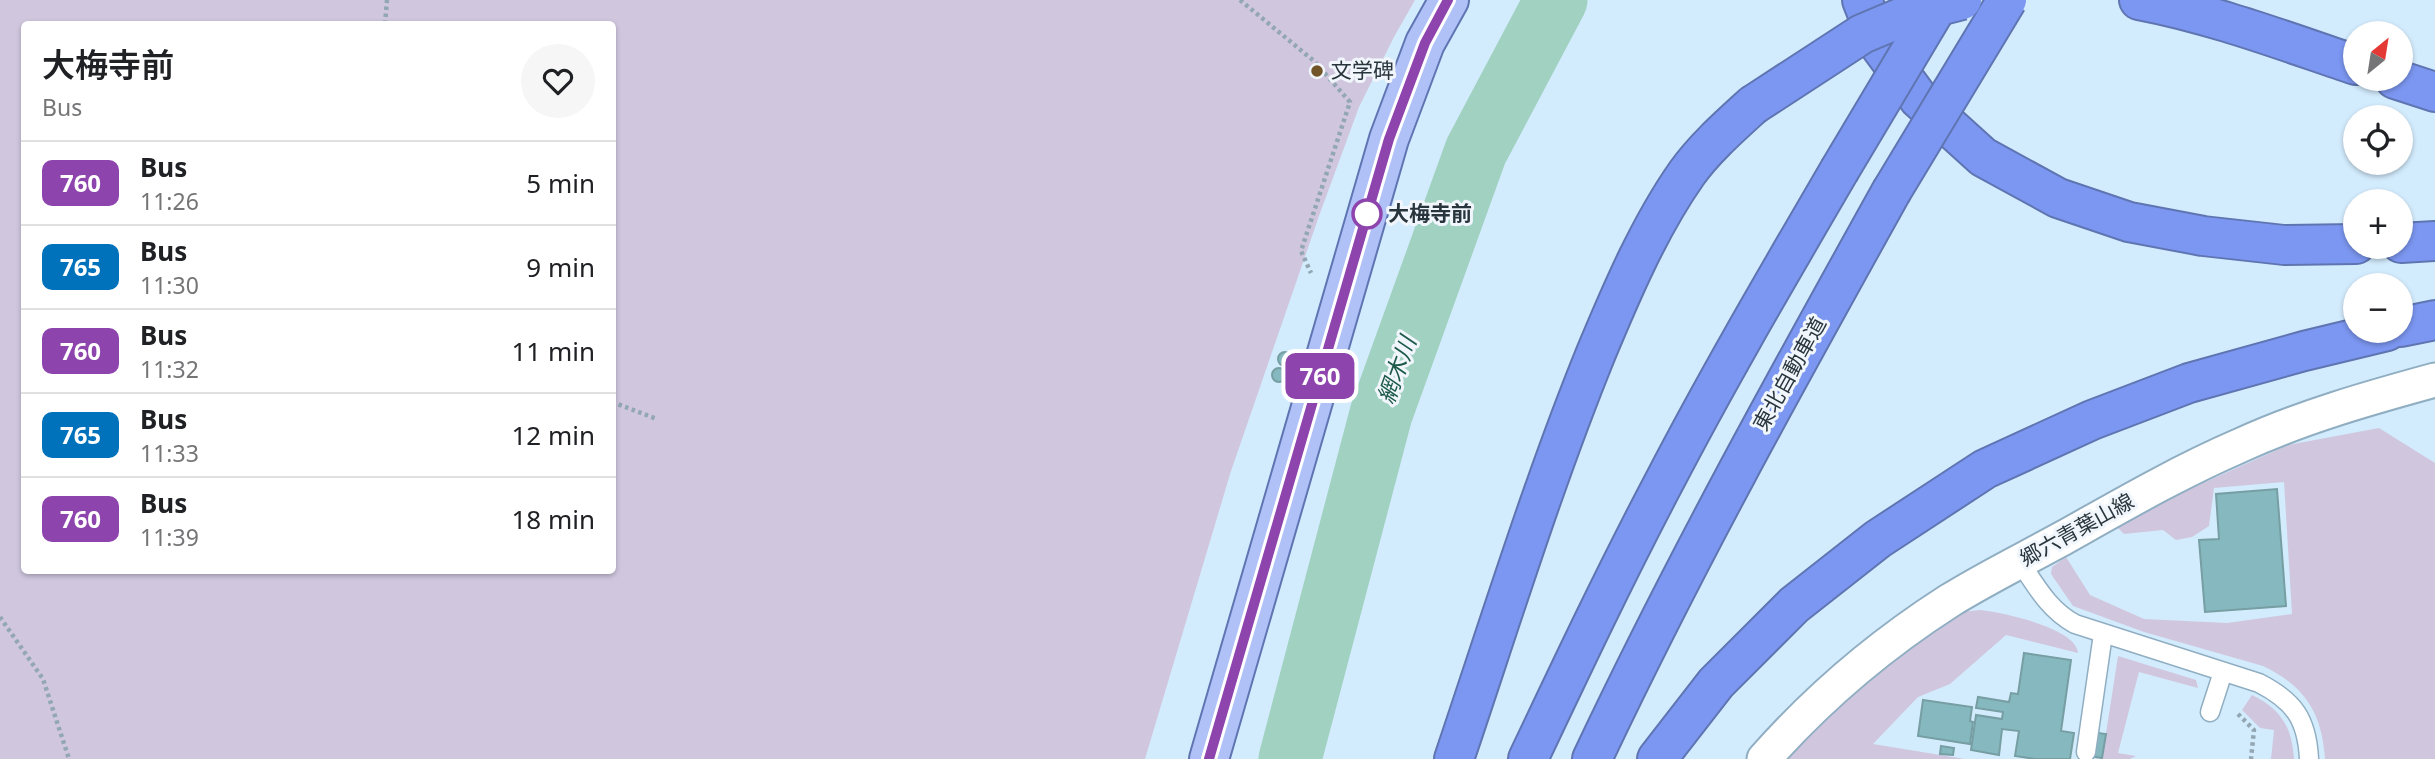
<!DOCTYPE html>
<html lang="en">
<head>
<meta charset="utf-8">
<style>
  body { margin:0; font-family:"Noto Sans","Noto Sans JP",sans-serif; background:#f6f6f6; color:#202124; height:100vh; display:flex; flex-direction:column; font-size:26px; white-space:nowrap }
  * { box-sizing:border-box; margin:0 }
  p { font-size:23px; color:#757577 }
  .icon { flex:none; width:38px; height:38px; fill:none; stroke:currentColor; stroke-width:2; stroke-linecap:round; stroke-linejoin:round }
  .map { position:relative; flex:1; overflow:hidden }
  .side { position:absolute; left:21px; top:21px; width:595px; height:553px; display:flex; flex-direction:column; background:#fff; border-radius:7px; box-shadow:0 2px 5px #0004 }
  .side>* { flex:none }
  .badge { padding:0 14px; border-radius:10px; font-size:24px; line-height:46px }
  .needle { width:46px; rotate:30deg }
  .buttons { position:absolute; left:2343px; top:21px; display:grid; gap:14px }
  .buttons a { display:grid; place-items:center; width:70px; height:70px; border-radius:50%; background:#fff; box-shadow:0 2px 5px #0004; font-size:35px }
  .map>.badge { position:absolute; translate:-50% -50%; box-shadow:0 0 0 4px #fff }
  .round { display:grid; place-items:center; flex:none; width:74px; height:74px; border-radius:37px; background:#f6f6f6 }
  .summary { display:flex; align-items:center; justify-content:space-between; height:119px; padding:0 21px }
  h1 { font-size:33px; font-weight:600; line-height:52px }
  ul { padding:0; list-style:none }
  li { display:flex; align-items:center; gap:21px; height:84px; padding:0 21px; border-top:2px solid #e0e0e0 }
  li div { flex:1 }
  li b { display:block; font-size:26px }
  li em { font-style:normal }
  li .badge { min-width:77px; font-weight:700; text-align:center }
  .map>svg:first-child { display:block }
  .green { fill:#d0c7df; fill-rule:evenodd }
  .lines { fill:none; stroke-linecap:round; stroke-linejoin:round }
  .river { stroke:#a1d1c1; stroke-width:63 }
  .building { fill:#85b9bf; stroke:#769ea3; stroke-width:2 }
  .service-casing { stroke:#90aec2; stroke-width:21 }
  .minor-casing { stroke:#90aec2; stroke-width:37 }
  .primary-casing { stroke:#5f75b2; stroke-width:42 }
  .motorway-casing { stroke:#5f75b2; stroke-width:42 }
  .path { stroke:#92a6b3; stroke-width:4.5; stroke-dasharray:3.5 3.5; stroke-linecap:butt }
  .service { stroke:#fff; stroke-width:18 }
  .minor { stroke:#fff; stroke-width:33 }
  .primary { stroke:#b0c1f7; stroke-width:38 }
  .motorway { stroke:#7c97f1; stroke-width:38 }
  .motorway-bridge-casing { stroke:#5f75b2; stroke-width:42; stroke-linecap:butt }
  .motorway-bridge { stroke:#7c97f1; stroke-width:38 }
  .line-casing { stroke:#fff; stroke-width:16 }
  .line { stroke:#8e44ad; stroke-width:10 }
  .poi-dot { fill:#725429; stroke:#f0f6fb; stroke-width:2.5 }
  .stop-dot { fill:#fff; stroke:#8e44ad; stroke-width:3.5 }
  .labels { text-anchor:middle; stroke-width:6; stroke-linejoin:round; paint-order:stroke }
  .poi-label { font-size:21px; fill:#29353d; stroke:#f0f6fb; text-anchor:start }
  .stop-label { font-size:21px; font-weight:bold; fill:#29353d; stroke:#f0f6fb; text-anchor:start }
  .street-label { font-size:21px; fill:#29353d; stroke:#f0f6fb }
  .water-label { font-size:23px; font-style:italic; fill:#1c5949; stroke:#f0f6fb }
</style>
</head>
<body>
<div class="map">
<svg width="2435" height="759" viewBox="0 0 2435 759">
  <rect width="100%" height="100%" fill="#d3ecfd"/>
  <!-- green -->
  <g class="green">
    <path d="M0 0H1415L1394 37 1359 107 1319 216 1231 471 1145 759H0ZM612 24V570H24V24Z"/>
    <path d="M2379 428 2435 463V759H2325C2322 713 2305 686 2263 666L2144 632 2073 606 2051 574 2052 567 2066 557 2090 595 2144 619 2227 623 2292 614 2284 482 2214 488 2209 526 2192 537 2176 540 2163 530 2124 534 2115 525 2154 505 2288 445Z"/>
    <path d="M1980 610C2001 612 2077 628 2078 653L2006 635 1950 684 1918 697 1873 744 1965 759H1786L1843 701 1940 624 1961 612Z"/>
    <path d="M2118 656 2196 680 2198 688 2139 672 2118 753 2136 756 2130 759H2102Z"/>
    <path d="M2252 695C2281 709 2292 727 2294 759H2271L2274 730 2260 728 2242 710Z"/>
  </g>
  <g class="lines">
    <!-- river -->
    <path class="river" d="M1290 759 1381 414 1476 151 1556 0"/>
  </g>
  <!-- building -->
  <g class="building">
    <circle cx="1285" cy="359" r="7"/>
    <circle cx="1279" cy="375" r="7"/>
    <path d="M2277 489 2286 606 2205 612 2199 540 2219 539 2216 494Z"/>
    <path d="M2024 653 2071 660 2061 731 2074 733 2070 759H2035L2015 756 2019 731 2002 729 1999 755 1971 750 1976 715 2002 719 2003 712 1976 708 1978 697 2009 702 2011 693 2018 694Z"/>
    <path d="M1923 700 1972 707 1970 721 1973 722 1970 744 1918 736Z"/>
    <path d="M2083 731 2106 734 2102 758 2080 755Z"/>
    <path d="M1941 746 1954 748 1953 755 1940 754Z"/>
  </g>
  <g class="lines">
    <defs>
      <g id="service">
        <path d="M2020 562C2036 586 2049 610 2075 624L2259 683C2294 701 2307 719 2309 759"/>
        <path d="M2210 712 2223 672"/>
        <path d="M2086 752 2103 634"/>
      </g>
      <path id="minor" d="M1764 759C1817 699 1882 644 1949 601 1986 578 2027 558 2065 537 2122 505 2179 472 2239 446 2302 417 2369 398 2435 380"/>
      <path id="primary" d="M1209 759 1389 139 1425 43 1449 0"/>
      <g id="motorway">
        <path d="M1862 0 1880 46 1919 99 1983 157 2058 198 2129 222 2203 236 2284 245 2356 244"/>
        <path d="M2139 0C2213 14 2284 41 2356 65"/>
        <path d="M2395 79 2435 92"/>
        <path d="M2401 243 2435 241"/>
        <path d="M2401 327 2435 320"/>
        <path d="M1454 759C1500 623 1542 486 1596 353 1621 293 1649 227 1687 173 1705 148 1730 126 1753 105"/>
        <path d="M1528 759C1572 666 1616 573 1664 482 1719 376 1779 274 1839 171"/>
        <path d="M1592 759C1683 566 1787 379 1891 192"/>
        <path d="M1657 759 1716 683 1794 605 1878 539 1985 469 2092 420 2189 383 2304 351 2387 331"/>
      </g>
    </defs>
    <!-- service casing -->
    <use href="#service" class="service-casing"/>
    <!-- minor casing -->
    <use href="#minor" class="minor-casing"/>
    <!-- primary casing -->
    <use href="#primary" class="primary-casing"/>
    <!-- motorway casing -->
    <use href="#motorway" class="motorway-casing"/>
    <!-- path -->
    <g class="path">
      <path d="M1240 0 1314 61 1350 102 1301 251 1311 273"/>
      <path d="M385 24 387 0"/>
      <path d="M612 402 657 419"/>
      <path d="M0 617 43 679 69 759"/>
      <path d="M2238 714 2254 730 2251 759"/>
    </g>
    <!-- service -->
    <use href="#service" class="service"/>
    <!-- minor -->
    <use href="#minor" class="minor"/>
    <!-- primary -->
    <use href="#primary" class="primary"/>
    <!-- motorway -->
    <use href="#motorway" class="motorway"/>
    <defs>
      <g id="motorway-bridge">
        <path d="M1753 105 1862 34 1912 13 1962 0"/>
        <path d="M1839 171 1941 0"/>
        <path d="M1891 192 2007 0"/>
      </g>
    </defs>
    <!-- motorway-bridge casing -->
    <use href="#motorway-bridge" class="motorway-bridge-casing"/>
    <!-- motorway-bridge -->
    <use href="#motorway-bridge" class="motorway-bridge"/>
  </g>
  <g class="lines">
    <defs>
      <path id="line" d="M1209 759 1389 139 1425 43 1448 0"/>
    </defs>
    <!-- line casing -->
    <use href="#line" class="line-casing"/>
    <!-- line -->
    <use href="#line" class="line"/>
  </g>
  <!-- markers -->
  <circle class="poi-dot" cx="1317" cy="71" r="7"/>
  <circle class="stop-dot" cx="1367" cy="214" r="14"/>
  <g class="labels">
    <!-- poi labels -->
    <g class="poi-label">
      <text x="1331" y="78">文学碑</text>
    </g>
    <!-- stop labels -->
    <g class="stop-label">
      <text x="1388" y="221">大梅寺前</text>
    </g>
    <!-- street labels -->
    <g class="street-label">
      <text transform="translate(1790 374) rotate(-61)" y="7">東北自動車道</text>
      <text transform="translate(2077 530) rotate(-29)" y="7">郷六青葉山線</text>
    </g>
    <!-- water labels -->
    <g class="water-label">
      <text transform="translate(1397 370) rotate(-70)" y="8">網木川</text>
    </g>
  </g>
</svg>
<div class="buttons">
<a><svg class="needle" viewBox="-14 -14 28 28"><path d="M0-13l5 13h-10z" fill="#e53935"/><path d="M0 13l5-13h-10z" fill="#757577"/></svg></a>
<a><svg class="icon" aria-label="locate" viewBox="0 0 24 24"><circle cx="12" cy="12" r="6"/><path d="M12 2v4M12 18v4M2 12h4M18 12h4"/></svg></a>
<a>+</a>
<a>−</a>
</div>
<b class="badge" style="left:1320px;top:376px;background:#8e44ad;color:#fff">760</b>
<section class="side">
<div class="summary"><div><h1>大梅寺前</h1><p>Bus</p></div><a class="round"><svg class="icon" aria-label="heart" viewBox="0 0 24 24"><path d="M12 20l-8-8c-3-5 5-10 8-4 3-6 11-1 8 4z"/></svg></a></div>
<ul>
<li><span class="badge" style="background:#8e44ad;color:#fff">760</span><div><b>Bus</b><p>11:26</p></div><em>5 min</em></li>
<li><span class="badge" style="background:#0072bc;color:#fff">765</span><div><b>Bus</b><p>11:30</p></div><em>9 min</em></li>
<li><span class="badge" style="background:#8e44ad;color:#fff">760</span><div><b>Bus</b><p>11:32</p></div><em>11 min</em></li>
<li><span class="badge" style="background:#0072bc;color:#fff">765</span><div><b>Bus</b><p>11:33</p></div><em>12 min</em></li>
<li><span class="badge" style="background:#8e44ad;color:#fff">760</span><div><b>Bus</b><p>11:39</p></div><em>18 min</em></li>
</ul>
</section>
</div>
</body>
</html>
